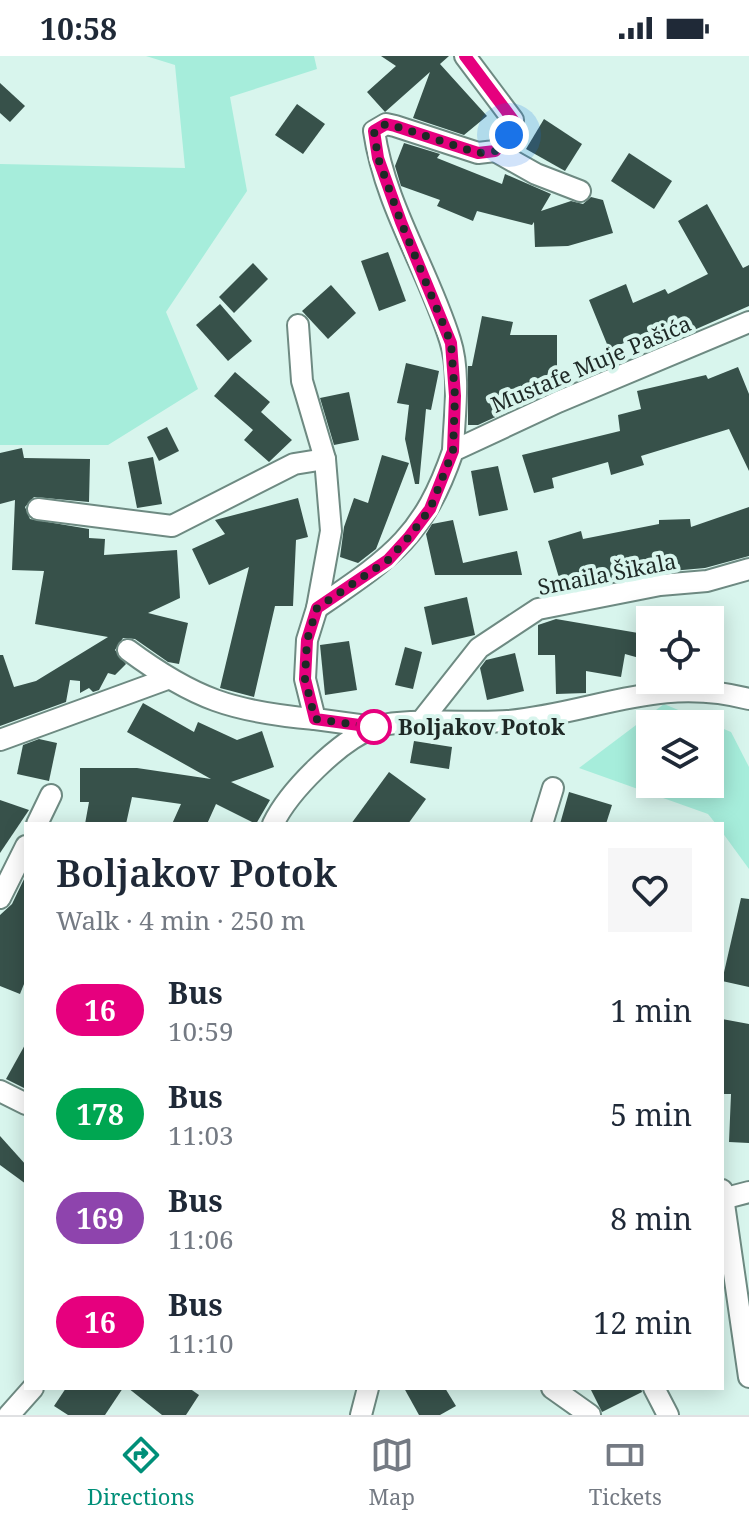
<!DOCTYPE html>
<html lang="en">
<head>
<meta charset="utf-8">
<style>
  body { margin:0; font-family:"Noto Serif",serif; background:#f6f6f7; color:#1f2937; height:100vh; display:flex; flex-direction:column; font-size:30px; white-space:nowrap }
  * { box-sizing:border-box; margin:0 }
  p { font-size:26px; color:#747a83 }
  .icon { flex:none; width:44px; height:44px; fill:none; stroke:currentColor; stroke-width:2; stroke-linecap:round; stroke-linejoin:round }
  .map { position:relative; flex:1; overflow:hidden }
  .sheet { position:absolute; left:24px; top:766px; width:700px; height:568px; display:flex; flex-direction:column; background:#fff; border-radius:0px; box-shadow:0 4px 20px #0003 }
  .sheet>* { flex:none }
  .badge { padding:0 16px; border-radius:26px; font-size:28px; line-height:52px }
  .fabs { position:absolute; left:636px; top:550px; display:grid; gap:16px }
  .fabs a { display:grid; place-items:center; width:88px; height:88px; border-radius:0px; background:#fff; box-shadow:0 4px 20px #0003; font-size:40px }
  .you { position:absolute; width:40px; height:40px; margin:-20px; border:6px solid #fff; border-radius:50%; background:#1a73e8; box-shadow:0 0 0 12px #1a73e833 }
  .map>.badge { position:absolute; translate:-50% -50%; box-shadow:0 0 0 4px #fff }
  .round { display:grid; place-items:center; flex:none; width:84px; height:84px; border-radius:0px; background:#f6f6f7 }
  .head { display:flex; align-items:center; justify-content:space-between; height:136px; padding:0 32px }
  h1 { font-size:38px; font-weight:600; line-height:60px }
  ul { padding:0; list-style:none }
  li { display:flex; align-items:center; gap:24px; height:104px; padding:0 32px }
  li div { flex:1 }
  li b { display:block; font-size:30px }
  li em { font-style:normal }
  li .badge { min-width:88px; font-weight:700; text-align:center }
  .status { display:flex; justify-content:space-between; align-items:center; height:56px; padding:0 40px; background:#fff; direction:ltr }
  .status svg { height:22px; fill:currentColor }
  .menu { display:flex; justify-content:space-around; align-items:center; height:112px; border-top:2px solid #e0e1e3; background:#fff; font-size:22px; color:#747a83 }
  .menu a { display:grid; justify-items:center; gap:4px }
  .menu .on { color:#008f79 }
  .map>svg:first-child { display:block }
  .green { fill:#a6eddb; fill-rule:evenodd }
  .building { fill:#37514a }
  .lines { fill:none; stroke-linecap:round; stroke-linejoin:round }
  .minor-casing { stroke:#6e8a82; stroke-width:24 }
  .minor { stroke:#fff; stroke-width:20 }
  .line-casing { stroke:#fff; stroke-width:18 }
  .line { stroke:#e6007e; stroke-width:12 }
  .walk { stroke:#1e2926; stroke-width:8; stroke-dasharray:0 14.4 }
  .stop-dot { fill:#fff; stroke:#e6007e; stroke-width:4 }
  .labels { text-anchor:middle; stroke-width:8; stroke-linejoin:round; paint-order:stroke }
  .street-label { font-size:22px; fill:#1e2926; stroke:#d8f5ed }
  .stop-label { font-size:22px; font-weight:bold; fill:#1e2926; stroke:#d8f5ed; text-anchor:start }
</style>
</head>
<body>
<div class="status"><b>10:58</b><svg viewBox="0 0 49 12"><path d="M0 12V9h3v3zM5 12V6h3v6zM10 12V3h3v9zM15 12V0h3v12zM26 1h20v11H26zM47 4h2v5h-2z"/></svg></div>
<div class="map">
<svg width="749" height="1359" viewBox="0 0 749 1359">
  <rect width="100%" height="100%" fill="#d8f5ed"/>
  <!-- green -->
  <g class="green">
    <path d="M146 0H314L317 13 230 41 247 135 166 256 198 333 108 389H0V108L185 112 175 9Z"/>
    <path d="M664 648 731 676 749 711V813L722 776V768H716L708 758 579 712ZM650 668H710V728H650Z"/>
  </g>
  <!-- building -->
  <g class="building">
    <path d="M381 0H449L440 8 487 60 464 79 413 62 430 16 385 56 367 36 396 10Z"/>
    <path d="M0 27 25 50 10 66 0 57Z"/>
    <path d="M297 48 325 68 303 98 275 79Z"/>
    <path d="M544 63 582 88 565 115 526 93Z"/>
    <path d="M404 87 440 98 437 102 502 128 505 118 551 138 541 155 571 145 583 148 591 141 603 144 613 177 568 190 535 191 534 166 532 169 477 155 473 165 437 150 440 144 401 130 395 110Z"/>
    <path d="M629 97 672 125 654 153 611 125Z"/>
    <path d="M707 148 743 212 749 209V250L655 291 649 277 609 293 589 244 626 228 633 247 665 233 668 238 708 218 678 165Z"/>
    <path d="M388 196 406 245 379 255 361 205Z"/>
    <path d="M253 207 268 223 234 257 219 241Z"/>
    <path d="M331 229 356 257 328 283 302 255Z"/>
    <path d="M220 248 252 285 228 305 196 269Z"/>
    <path d="M482 260 513 266 510 279H557V332L503 333 502 358 478 369H468V310H472Z"/>
    <path d="M406 307 439 315 431 354 426 353 419 428H415L405 383 409 349 397 347Z"/>
    <path d="M738 311 749 338V415L729 373 641 400 644 409 611 419 608 406 552 422 554 432 534 437 522 399 620 375 618 359 641 353 637 335 706 319 708 323Z"/>
    <path d="M235 316 270 346 261 356 292 384 269 406 244 384 253 374 214 340Z"/>
    <path d="M349 336 359 384 334 389 320 342Z"/>
    <path d="M167 371 179 395 159 405 147 381Z"/>
    <path d="M22 392 24 402 90 403 89 446 34 441 25 451 30 463 89 473V482L105 483 104 499 177 494 180 542 148 557 188 567 179 608 168 606 135 583 123 582 115 594 126 608 115 619 108 617 99 634 93 636 89 632 80 637V625L70 624 66 646 0 670V599H3L14 631 36 625 108 581 35 568 44 515 12 514 15 444 0 448V397Z"/>
    <path d="M382 399 409 407 376 493 358 507 340 501 344 471 354 442 368 447Z"/>
    <path d="M153 401 162 448 137 452 128 406Z"/>
    <path d="M498 410 508 454 479 460 471 415Z"/>
    <path d="M298 442 308 481 296 484 293 550H275L254 641 220 632 249 511 209 529 192 493 225 478 215 464Z"/>
    <path d="M749 451V500L705 512 638 518 563 535 548 485 581 475 583 483 659 468V464L690 463 691 471Z"/>
    <path d="M453 464 463 507 517 495 522 519H435L426 478 432 468Z"/>
    <path d="M467 541 475 579 432 589 424 551Z"/>
    <path d="M556 563 650 579V605L625 598 621 621 586 615V637L556 638 555 599H538V569Z"/>
    <path d="M349 585 357 634 325 639 320 589Z"/>
    <path d="M405 591 422 596 413 633 395 629Z"/>
    <path d="M515 597 524 635 487 644 480 612 486 604Z"/>
    <path d="M143 647 194 676 198 666 237 684 262 675 274 711 231 726 270 744 256 768 216 748 207 768H172L181 748 132 741 126 768H85L89 746H80V712H137L211 723 127 676Z"/>
    <path d="M39 683 57 687 49 725 17 718 23 689Z"/>
    <path d="M414 685 452 691 449 713 410 707Z"/>
    <path d="M389 716 426 743 408 768H351Z"/>
    <path d="M569 736 612 749 606 768H560Z"/>
    <path d="M0 744 29 754 0 797Z"/>
    <path d="M26 819V923L20 938 0 930V859L12 848Z"/>
    <path d="M741 842 749 843V931L722 925Z"/>
    <path d="M722 963 749 968V1087L729 1086 731 1038H722Z"/>
    <path d="M26 987V1033L6 1023Z"/>
    <path d="M0 1080 26 1109V1128L0 1109Z"/>
    <path d="M66 1332H123L105 1359H68L54 1350Z"/>
    <path d="M128 1332H189L199 1339 186 1359H162Z"/>
    <path d="M404 1332H445L456 1350 440 1359H419Z"/>
    <path d="M590 1332H641L642 1336 602 1356Z"/>
  </g>
  <g class="lines">
    <defs>
      <g id="minor">
        <path d="M495 95 536 118 580 135"/>
        <path d="M298 269 302 325 325 403 331 475 317 552 307 584 305 623 315 663 374 671"/>
        <path d="M453 395C454 361 461 318 450 284 428 213 385 150 374 75L386 68 395 70 478 97 495 95 509 79 513 64 465 0"/>
        <path d="M38 453 172 470 294 408 325 403"/>
        <path d="M317 552C390 502 423 482 453 395L558 346 749 266"/>
        <path d="M128 594C194 643 233 656 315 663"/>
        <path d="M419 668 479 592 538 553 660 529 707 525 749 513"/>
        <path d="M0 684 167 623"/>
        <path d="M37 768 51 739"/>
        <path d="M273 768C289 735 339 685 373 672 399 661 475 668 508 665 595 657 658 619 749 643"/>
        <path d="M542 768 553 732"/>
        <path d="M0 842 26 790"/>
        <path d="M0 1035 26 1048"/>
        <path d="M722 1134 749 1321"/>
        <path d="M726 1142 749 1136"/>
        <path d="M552 1332 590 1359"/>
        <path d="M654 1332 668 1359"/>
        <path d="M9 1359 33 1332"/>
        <path d="M361 1359 368 1332"/>
      </g>
    </defs>
    <!-- minor casing -->
    <use href="#minor" class="minor-casing"/>
    <!-- minor -->
    <use href="#minor" class="minor"/>
  </g>
  <g class="lines">
    <defs>
      <path id="line" d="M374 671 315 663 305 623 307 584 317 552 388 504 409 481 430 453 453 395 455 340 451 287 401 166 378 102 374 75 386 68 395 70 478 97 495 95 509 79 513 64 465 0"/>
    </defs>
    <!-- line casing -->
    <use href="#line" class="line-casing"/>
    <!-- line -->
    <use href="#line" class="line"/>
    <!-- walk -->
    <path class="walk" d="M374 671 315 663 305 623 307 584 317 552 388 504 409 481 430 453 453 395 455 340 451 287 401 166 378 102 374 75 386 68 395 70 478 97 495 95 509 79"/>
  </g>
  <!-- markers -->
  <circle class="stop-dot" cx="374" cy="671" r="16"/>
  <g class="labels">
    <!-- street labels -->
    <g class="street-label">
      <text transform="translate(591 308) rotate(-23)" y="8">Mustafe Muje Pašića</text>
      <text transform="translate(607 518) rotate(-11)" y="8">Smaila Šikala</text>
    </g>
    <!-- stop labels -->
    <g class="stop-label">
      <text x="398" y="679">Boljakov Potok</text>
    </g>
  </g>
</svg>
<div class="fabs">
<a><svg class="icon" aria-label="locate" viewBox="0 0 24 24"><circle cx="12" cy="12" r="6"/><path d="M12 2v4M12 18v4M2 12h4M18 12h4"/></svg></a>
<a><svg class="icon" aria-label="layers" viewBox="0 0 24 24"><path d="M12 4l9 5-9 5-9-5zM3 14l9 5 9-5"/></svg></a>
</div>
<div class="you" style="left:509px;top:79px"></div>
<section class="sheet">
<div class="head"><div><h1>Boljakov Potok</h1><p>Walk · 4 min · 250 m</p></div><a class="round"><svg class="icon" aria-label="heart" viewBox="0 0 24 24"><path d="M12 20l-8-8c-3-5 5-10 8-4 3-6 11-1 8 4z"/></svg></a></div>
<ul>
<li><span class="badge" style="background:#e6007e;color:#fff">16</span><div><b>Bus</b><p>10:59</p></div><em>1 min</em></li>
<li><span class="badge" style="background:#00a651;color:#fff">178</span><div><b>Bus</b><p>11:03</p></div><em>5 min</em></li>
<li><span class="badge" style="background:#8e44ad;color:#fff">169</span><div><b>Bus</b><p>11:06</p></div><em>8 min</em></li>
<li><span class="badge" style="background:#e6007e;color:#fff">16</span><div><b>Bus</b><p>11:10</p></div><em>12 min</em></li>
</ul>
</section>
</div>
<nav class="menu">
<a class="on"><svg class="icon" aria-label="directions" viewBox="0 0 24 24"><path d="M12 3l9 9-9 9-9-9zM9 14v-3h6M13 9l2 2-2 2"/></svg>Directions</a>
<a><svg class="icon" aria-label="map" viewBox="0 0 24 24"><path d="M3 6l6-2 6 2 6-2v14l-6 2-6-2-6 2zM9 4v14M15 6v14"/></svg>Map</a>
<a><svg class="icon" aria-label="tickets" viewBox="0 0 24 24"><path d="M3 7h18v10H3zM15 7v10"/></svg>Tickets</a>
</nav>
</body>
</html>
